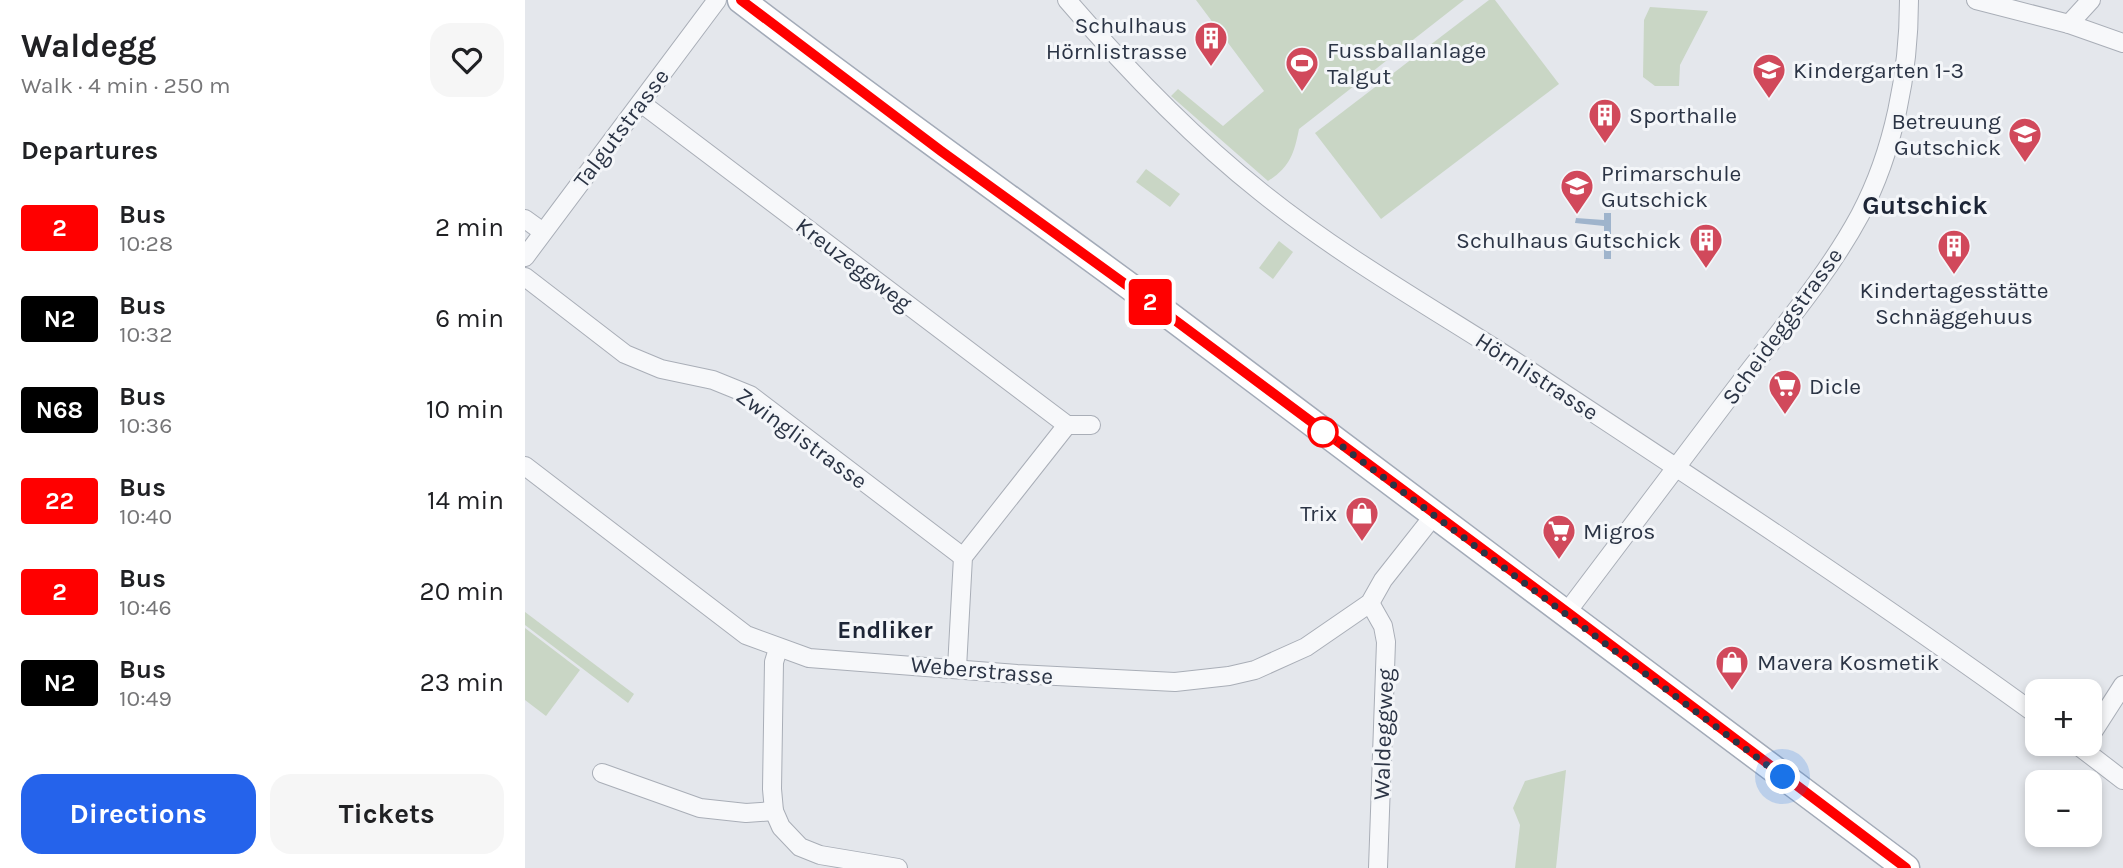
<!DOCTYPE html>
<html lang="en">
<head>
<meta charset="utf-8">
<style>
  body { margin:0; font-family:Karla,sans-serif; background:#f6f6f6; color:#202124; height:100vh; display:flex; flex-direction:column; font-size:26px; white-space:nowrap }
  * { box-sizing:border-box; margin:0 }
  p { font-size:23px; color:#757577 }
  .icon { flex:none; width:38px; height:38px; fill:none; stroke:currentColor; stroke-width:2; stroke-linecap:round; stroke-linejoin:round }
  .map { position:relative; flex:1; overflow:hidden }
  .drawer { display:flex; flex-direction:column; background:#fff; width:525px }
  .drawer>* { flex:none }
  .badge { padding:0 14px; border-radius:5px; font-size:24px; line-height:46px }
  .controls { position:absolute; left:1500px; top:679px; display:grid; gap:14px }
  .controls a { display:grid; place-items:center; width:77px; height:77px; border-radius:14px; background:#fff; box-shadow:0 4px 10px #0003; font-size:35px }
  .you { position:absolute; width:35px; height:35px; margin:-18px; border:5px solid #fff; border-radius:50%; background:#1a73e8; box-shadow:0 0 0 10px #1a73e833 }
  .map>.badge { position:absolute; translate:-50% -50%; box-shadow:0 0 0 4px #fff }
  h2 { padding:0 21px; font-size:26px; line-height:63px }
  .round { display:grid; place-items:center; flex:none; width:74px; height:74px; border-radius:21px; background:#f6f6f6 }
  .summary { display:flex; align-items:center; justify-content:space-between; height:119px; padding:0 21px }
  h1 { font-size:33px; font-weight:700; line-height:52px }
  .cta { display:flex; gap:14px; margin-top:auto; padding:14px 21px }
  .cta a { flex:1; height:80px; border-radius:21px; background:#2563eb; color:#fff; font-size:28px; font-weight:700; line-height:80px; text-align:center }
  .cta a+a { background:#f6f6f6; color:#202124 }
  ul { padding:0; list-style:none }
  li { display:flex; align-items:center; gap:21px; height:91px; padding:0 21px }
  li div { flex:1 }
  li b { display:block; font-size:26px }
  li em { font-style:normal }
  li .badge { min-width:77px; font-weight:700; text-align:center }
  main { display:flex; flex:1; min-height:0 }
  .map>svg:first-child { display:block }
  .green { fill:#c9d6c5 }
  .water { fill:#9fb4cc }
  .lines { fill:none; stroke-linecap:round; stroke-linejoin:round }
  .street-casing { stroke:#a9aeb7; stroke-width:20 }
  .primary-casing { stroke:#a3abb8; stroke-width:29 }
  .street { stroke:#f7f8fa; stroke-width:18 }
  .primary { stroke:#fff; stroke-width:26 }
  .line-casing { stroke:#fff; stroke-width:16 }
  .line { stroke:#f00; stroke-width:10 }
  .walk { stroke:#2b3445; stroke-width:7; stroke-dasharray:0 12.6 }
  .stop-dot { fill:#fff; stroke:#f00; stroke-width:3.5 }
  .labels { text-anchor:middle; stroke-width:6; stroke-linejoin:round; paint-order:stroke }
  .poi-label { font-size:23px; fill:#2b3445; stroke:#f4f6f9; text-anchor:start }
  .street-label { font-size:23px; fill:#2b3445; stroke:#f4f6f9 }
  .neighbourhood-label { font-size:24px; font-weight:bold; fill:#1d2536; stroke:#f4f6f9 }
  .quarter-label { font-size:26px; font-weight:bold; fill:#1d2536; stroke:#f4f6f9 }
</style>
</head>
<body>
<main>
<section class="drawer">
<div class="summary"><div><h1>Waldegg</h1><p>Walk · 4 min · 250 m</p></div><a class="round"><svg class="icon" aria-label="heart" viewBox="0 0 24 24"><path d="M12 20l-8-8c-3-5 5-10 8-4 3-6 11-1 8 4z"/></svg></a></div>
<h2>Departures</h2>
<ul>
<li><span class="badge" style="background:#f00;color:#fff">2</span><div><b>Bus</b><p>10:28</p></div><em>2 min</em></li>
<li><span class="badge" style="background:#000;color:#fff">N2</span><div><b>Bus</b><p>10:32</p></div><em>6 min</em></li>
<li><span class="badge" style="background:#000;color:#fff">N68</span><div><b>Bus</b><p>10:36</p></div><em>10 min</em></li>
<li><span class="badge" style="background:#f00;color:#fff">22</span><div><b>Bus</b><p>10:40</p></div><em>14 min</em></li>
<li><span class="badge" style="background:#f00;color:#fff">2</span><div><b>Bus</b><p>10:46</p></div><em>20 min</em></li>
<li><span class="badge" style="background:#000;color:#fff">N2</span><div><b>Bus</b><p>10:49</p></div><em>23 min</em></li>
</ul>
<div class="cta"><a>Directions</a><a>Tickets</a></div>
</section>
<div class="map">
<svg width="1598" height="868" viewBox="0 0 1598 868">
  <rect width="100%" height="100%" fill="#e4e7ec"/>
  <!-- green -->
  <g class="green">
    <path d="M671 0H939L774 129C769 154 765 167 743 181L646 96 653 89 698 126 739 91Z"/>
    <path d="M964 0H970L1034 84 856 219 790 133Z"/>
    <path d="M1125 7 1183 11 1155 65 1154 86H1130L1118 77 1119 20Z"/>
    <path d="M621 169 655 194 645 207 611 182Z"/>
    <path d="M754 241 768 252 748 279 734 268Z"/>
    <path d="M0 612 109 694 103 703 0 625Z"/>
    <path d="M0 628 55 670 21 716 0 700Z"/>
    <path d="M1041 770 1031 868H990L995 825 988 808 1000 781Z"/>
  </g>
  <!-- water -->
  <path class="water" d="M1079 213H1086V259H1079V226L1050 223 1051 218 1079 220Z"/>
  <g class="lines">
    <defs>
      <g id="street">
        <path d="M542 0C602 70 664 135 736 192 818 258 911 310 999 367 1172 481 1345 594 1512 715"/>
        <path d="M1451 0 1544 24 1598 43"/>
        <path d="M1544 24 1566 0"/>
        <path d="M116 103 542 425"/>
        <path d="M0 219 18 232"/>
        <path d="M0 257 192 0"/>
        <path d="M0 277 100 354 136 369 188 380 225 395 438 557"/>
        <path d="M0 466 221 635 284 658 492 674 650 682 704 676 730 670 781 647 845 603 858 580 910 514"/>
        <path d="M845 603 858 626 861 642 853 868"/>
        <path d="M1042 612C1096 540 1151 468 1205 396 1249 337 1300 280 1335 215 1369 151 1384 72 1384 0"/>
        <path d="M253 649 249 662 247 789 249 811 256 827 275 847 295 855 373 868"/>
        <path d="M432 668 438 557 542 425H566"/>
        <path d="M1564 738 1598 685"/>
        <path d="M1551 744 1598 780"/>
        <path d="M77 773 175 808 221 813 249 811"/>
      </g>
      <path id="primary" d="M216 0C357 108 502 210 645 316 891 500 1134 685 1381 868"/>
    </defs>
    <!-- street casing -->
    <use href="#street" class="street-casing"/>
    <!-- primary casing -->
    <use href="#primary" class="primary-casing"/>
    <!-- street -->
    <use href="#street" class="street"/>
    <!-- primary -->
    <use href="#primary" class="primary"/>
  </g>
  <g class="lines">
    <defs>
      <path id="line" d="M216 0 416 151 643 315 1042 612 1381 868"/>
    </defs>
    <!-- line casing -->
    <use href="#line" class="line-casing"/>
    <!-- line -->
    <use href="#line" class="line"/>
    <!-- walk -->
    <path class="walk" d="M798 432 1258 777"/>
  </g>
  <!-- icons -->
  <defs>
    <symbol id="building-pin" viewBox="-11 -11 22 30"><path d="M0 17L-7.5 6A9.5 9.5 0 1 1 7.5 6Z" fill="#d1495b" stroke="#f4f6f9"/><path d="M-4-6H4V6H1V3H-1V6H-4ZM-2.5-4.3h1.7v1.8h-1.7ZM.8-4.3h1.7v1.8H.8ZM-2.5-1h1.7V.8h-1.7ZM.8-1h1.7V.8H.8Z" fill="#fff"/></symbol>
    <symbol id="stadium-pin" viewBox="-11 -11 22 30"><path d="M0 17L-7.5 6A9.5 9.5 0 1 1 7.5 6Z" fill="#d1495b" stroke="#f4f6f9"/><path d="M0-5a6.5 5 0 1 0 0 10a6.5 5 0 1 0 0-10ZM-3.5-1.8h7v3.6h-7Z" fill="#fff"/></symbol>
    <symbol id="school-pin" viewBox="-11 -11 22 30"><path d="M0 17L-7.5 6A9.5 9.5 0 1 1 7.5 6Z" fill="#d1495b" stroke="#f4f6f9"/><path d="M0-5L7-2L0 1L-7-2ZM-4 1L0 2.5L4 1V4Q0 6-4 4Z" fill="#fff"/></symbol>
    <symbol id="supermarket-pin" viewBox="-11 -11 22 30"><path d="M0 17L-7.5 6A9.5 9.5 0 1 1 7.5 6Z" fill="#d1495b" stroke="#f4f6f9"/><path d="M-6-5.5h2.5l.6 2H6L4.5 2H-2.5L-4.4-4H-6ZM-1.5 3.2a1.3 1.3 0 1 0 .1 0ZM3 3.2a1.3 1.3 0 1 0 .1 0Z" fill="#fff"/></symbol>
    <symbol id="shop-pin" viewBox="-11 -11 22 30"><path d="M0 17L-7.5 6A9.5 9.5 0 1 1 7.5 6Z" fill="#d1495b" stroke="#f4f6f9"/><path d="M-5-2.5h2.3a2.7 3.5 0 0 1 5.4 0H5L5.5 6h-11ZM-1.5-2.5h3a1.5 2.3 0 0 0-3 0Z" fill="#fff"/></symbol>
  </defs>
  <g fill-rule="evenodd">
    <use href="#building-pin" x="667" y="19" width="38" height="52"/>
    <use href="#stadium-pin" x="758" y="44" width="38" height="52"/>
    <use href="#school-pin" x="1225" y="51" width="38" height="52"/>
    <use href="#building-pin" x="1061" y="96" width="38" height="52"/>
    <use href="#school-pin" x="1481" y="115" width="38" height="52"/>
    <use href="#school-pin" x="1033" y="167" width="38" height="52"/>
    <use href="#building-pin" x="1162" y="221" width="38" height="52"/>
    <use href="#building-pin" x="1410" y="227" width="38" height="52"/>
    <use href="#supermarket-pin" x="1241" y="367" width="38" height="52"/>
    <use href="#shop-pin" x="818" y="494" width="38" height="52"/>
    <use href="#supermarket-pin" x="1015" y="512" width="38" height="52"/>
    <use href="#shop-pin" x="1188" y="643" width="38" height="52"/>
  </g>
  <!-- markers -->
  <circle class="stop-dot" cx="798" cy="432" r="14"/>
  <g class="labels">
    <!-- poi labels -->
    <g class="poi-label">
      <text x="662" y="33" text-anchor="end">Schulhaus<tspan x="662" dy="26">Hörnlistrasse</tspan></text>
      <text x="802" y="58">Fussballanlage<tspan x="802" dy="26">Talgut</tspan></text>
      <text x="1268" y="78">Kindergarten 1-3</text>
      <text x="1104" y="123">Sporthalle</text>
      <text x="1476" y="129" text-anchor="end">Betreuung<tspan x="1476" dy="26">Gutschick</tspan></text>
      <text x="1076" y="181">Primarschule<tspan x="1076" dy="26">Gutschick</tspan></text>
      <text x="1156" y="248" text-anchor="end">Schulhaus Gutschick</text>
      <text x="1429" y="298" text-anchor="middle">Kindertagesstätte<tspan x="1429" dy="26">Schnäggehuus</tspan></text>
      <text x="1284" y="394">Dicle</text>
      <text x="812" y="521" text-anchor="end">Trix</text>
      <text x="1058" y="539">Migros</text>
      <text x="1232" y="670">Mavera Kosmetik</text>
    </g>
    <!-- street labels -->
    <g class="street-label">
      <text transform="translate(96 128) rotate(-53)" y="8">Talgutstrasse</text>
      <text transform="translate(329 264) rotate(37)" y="8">Kreuzeggweg</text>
      <text transform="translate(1257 326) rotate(-54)" y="8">Scheideggstrasse</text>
      <text transform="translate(1012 376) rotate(33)" y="8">Hörnlistrasse</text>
      <text transform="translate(277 438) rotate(36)" y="8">Zwinglistrasse</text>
      <text transform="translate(457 670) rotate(5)" y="8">Weberstrasse</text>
      <text transform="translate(858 734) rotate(-88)" y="8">Waldeggweg</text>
    </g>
    <!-- neighbourhood labels -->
    <g class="neighbourhood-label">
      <text x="360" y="638">Endliker</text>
    </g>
    <!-- quarter labels -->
    <g class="quarter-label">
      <text x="1400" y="214">Gutschick</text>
    </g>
  </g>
</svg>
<div class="controls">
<a>+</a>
<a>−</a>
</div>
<div class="you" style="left:1258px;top:777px"></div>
<b class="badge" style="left:625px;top:302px;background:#f00;color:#fff">2</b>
</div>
</main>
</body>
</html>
